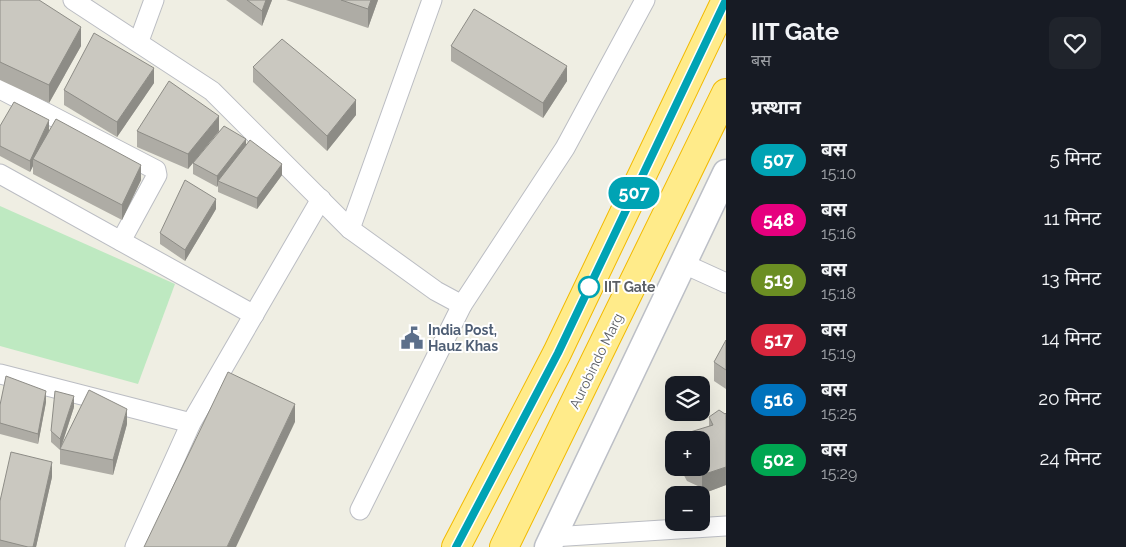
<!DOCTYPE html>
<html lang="hi">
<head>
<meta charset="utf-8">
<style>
  body { margin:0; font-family:Raleway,"Noto Sans Devanagari",sans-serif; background:#20242c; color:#f1f3f6; height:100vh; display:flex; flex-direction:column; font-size:19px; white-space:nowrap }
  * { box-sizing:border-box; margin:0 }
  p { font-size:16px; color:#9ea1a6 }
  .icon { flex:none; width:28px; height:28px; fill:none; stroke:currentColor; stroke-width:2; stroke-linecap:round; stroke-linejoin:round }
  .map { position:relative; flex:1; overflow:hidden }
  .details { display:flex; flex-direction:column; background:#171b24; width:400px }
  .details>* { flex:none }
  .badge { padding:0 10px; border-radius:16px; font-size:18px; line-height:32px }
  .fabs { position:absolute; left:665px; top:376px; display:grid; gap:10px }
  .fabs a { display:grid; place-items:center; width:45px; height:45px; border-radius:10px; background:#171b24; box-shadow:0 5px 20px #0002; font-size:25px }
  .map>.badge { position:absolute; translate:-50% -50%; box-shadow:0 0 0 2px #fff }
  h2 { padding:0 25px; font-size:19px; line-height:45px }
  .round { display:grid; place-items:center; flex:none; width:52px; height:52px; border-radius:10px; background:#20242c }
  .headline { display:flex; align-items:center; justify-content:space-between; height:85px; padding:0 25px }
  h1 { font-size:24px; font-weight:700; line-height:38px }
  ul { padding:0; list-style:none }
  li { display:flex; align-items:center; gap:15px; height:60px; padding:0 25px }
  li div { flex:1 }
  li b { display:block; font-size:19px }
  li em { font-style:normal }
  li .badge { min-width:55px; font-weight:700; text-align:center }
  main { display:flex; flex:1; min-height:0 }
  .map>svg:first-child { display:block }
  .green { fill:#bee9c1 }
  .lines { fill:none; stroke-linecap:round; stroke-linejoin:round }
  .street-casing { stroke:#bbbdc3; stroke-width:21 }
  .secondary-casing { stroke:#bcbfc6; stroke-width:29 }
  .highway-casing { stroke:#f2ba00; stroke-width:30 }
  .street { stroke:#fff; stroke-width:19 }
  .secondary { stroke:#fff; stroke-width:26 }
  .highway { stroke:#ffeb8a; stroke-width:28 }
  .wall { fill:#aeaca5 }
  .shaded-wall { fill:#8d8c86 }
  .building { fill:#cac8c0; stroke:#8d8c86 }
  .line-casing { stroke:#fff; stroke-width:11 }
  .line { stroke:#00a3b4; stroke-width:8 }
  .stop-dot { fill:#fff; stroke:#00a3b4; stroke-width:2.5 }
  .labels { text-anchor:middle; stroke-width:4; stroke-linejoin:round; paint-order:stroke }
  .stop-label { font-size:14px; font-weight:bold; fill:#5b5f65; stroke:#fff; text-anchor:start }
  .service-label { font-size:14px; font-weight:bold; fill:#4e5e75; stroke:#fff; text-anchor:start }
  .street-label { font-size:14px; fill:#5b5f65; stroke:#fff }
</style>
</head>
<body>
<main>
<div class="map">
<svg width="726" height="547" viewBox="0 0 726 547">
  <rect width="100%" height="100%" fill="#efeee3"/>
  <!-- green -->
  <path class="green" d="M0 206 175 284 138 384 0 346Z"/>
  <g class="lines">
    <defs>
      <g id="street">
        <path d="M73 0 212 91 350 229 436 291 462 305"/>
        <path d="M139 41 154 0"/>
        <path d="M0 89 156 170 157 175 121 241"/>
        <path d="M0 174 254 315"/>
        <path d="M350 229 432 0"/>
        <path d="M682 263 726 283"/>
        <path d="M0 374 191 423"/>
        <path d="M360 510 462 305 565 148 645 0"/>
        <path d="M552 537 726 526"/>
        <path d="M135 547 191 423 321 199"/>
      </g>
      <path id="secondary" d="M548 547 726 173"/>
      <g id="highway">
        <path d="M456 547 557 353 726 0"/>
        <path d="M504 547 726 93"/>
      </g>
    </defs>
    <!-- street casing -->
    <use href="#street" class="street-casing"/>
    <!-- secondary casing -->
    <use href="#secondary" class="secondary-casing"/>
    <!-- highway casing -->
    <use href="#highway" class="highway-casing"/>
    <!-- street -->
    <use href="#street" class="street"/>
    <!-- secondary -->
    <use href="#secondary" class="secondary"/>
    <!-- highway -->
    <use href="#highway" class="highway"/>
  </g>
  <!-- wall -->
  <g class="wall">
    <path d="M0 0 81 46 49 103 0 80Z"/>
    <path d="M226 0H272L262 26Z"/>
    <path d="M286 0H378L368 28Z"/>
    <path d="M451 46 567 81 543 118 451 61Z"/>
    <path d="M253 67 356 115 327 151 253 82Z"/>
    <path d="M154 83 117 137 64 105V90Z"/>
    <path d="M0 126 49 131 47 136 141 180 122 220 33 174V166L30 172 0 156Z"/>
    <path d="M137 131H219L188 169 137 147Z"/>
    <path d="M246 145 282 175 257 209 218 192V185L217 187 193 174V163Z"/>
    <path d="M216 209 185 261 160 244V233Z"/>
    <path d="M726 340V389L714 381V362Z"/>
    <path d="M46 402 38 444 0 434V405Z"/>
    <path d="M74 407 61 448 127 424 113 475 60 464V450L51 442V431Z"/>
    <path d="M726 413V485L702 494 700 487 687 481 680 468H701V440H674V437L709 427V417L725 414Z"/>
    <path d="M52 477 36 547H0V501Z"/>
  </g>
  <!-- shaded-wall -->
  <g class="shaded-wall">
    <path d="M266 0H272L262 26V11Z"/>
    <path d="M371 0H378L368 28V9Z"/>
    <path d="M81 27V46L49 103V85Z"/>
    <path d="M567 66V81L543 118V103Z"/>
    <path d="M154 68V83L117 137V122Z"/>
    <path d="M356 100V115L327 151V136Z"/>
    <path d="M219 116V131L188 169V154Z"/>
    <path d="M49 120V131L35 160 33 159V166L30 172V161Z"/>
    <path d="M246 139V150L218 181V185L217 187V176Z"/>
    <path d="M282 164V175L257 209V198Z"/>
    <path d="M141 165V180L122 220V205Z"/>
    <path d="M216 199V209L185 261V250Z"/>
    <path d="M46 391V402L38 444V434Z"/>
    <path d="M74 396V407L60 450V439Z"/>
    <path d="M295 404V422L236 547H227Z"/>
    <path d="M127 409V424L113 475V460Z"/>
    <path d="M52 462V477L36 547H33Z"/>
    <path d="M726 467V485L702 494V475Z"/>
  </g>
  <!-- building -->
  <g class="building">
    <path d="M0 0H39L81 27 49 85 0 62Z"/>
    <path d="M247 0H266L262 11Z"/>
    <path d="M341 0H371L368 9Z"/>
    <path d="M474 9 567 66 543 103 451 46Z"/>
    <path d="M94 33 154 68 117 122 64 90Z"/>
    <path d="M282 39 356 100 327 136 253 67Z"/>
    <path d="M169 81 219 116 188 154 137 131Z"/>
    <path d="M14 102 49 120 30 161 0 146V126Z"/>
    <path d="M56 119 141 165 122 205 33 159Z"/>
    <path d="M224 126 246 139 217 176 193 163Z"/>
    <path d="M250 140 282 164 257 198 218 181Z"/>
    <path d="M185 180 216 199 185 250 160 233Z"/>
    <path d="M726 340V370L714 362Z"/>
    <path d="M228 372 295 404 227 547H144Z"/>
    <path d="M6 376 46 391 38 434 0 423V405Z"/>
    <path d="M89 390 127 409 113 460 60 449Z"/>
    <path d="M55 391 74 396 60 439 51 431Z"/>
    <path d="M719 410 725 414 726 413V467L702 475 700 469 698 468H701V440H676L674 437 713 425 709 417Z"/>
    <path d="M11 452 52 462 33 547H28L0 540V501Z"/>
  </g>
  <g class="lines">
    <defs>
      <path id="line" d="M456 547 558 353 726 0"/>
    </defs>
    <!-- line casing -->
    <use href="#line" class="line-casing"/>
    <!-- line -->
    <use href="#line" class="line"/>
  </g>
  <!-- icons -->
  <defs>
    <symbol id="civic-bare" viewBox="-9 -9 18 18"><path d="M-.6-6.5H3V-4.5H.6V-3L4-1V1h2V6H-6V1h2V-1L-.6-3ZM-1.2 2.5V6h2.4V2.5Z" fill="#5c6f8a" stroke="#fff" stroke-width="2.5" paint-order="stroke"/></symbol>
  </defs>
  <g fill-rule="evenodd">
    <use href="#civic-bare" x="396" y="322" width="32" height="32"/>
  </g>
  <!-- markers -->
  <circle class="stop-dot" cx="589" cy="287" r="10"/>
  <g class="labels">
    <!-- stop labels -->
    <g class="stop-label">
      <text x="604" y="292">IIT Gate</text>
    </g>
    <!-- service labels -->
    <g class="service-label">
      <text x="428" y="335">India Post,<tspan x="428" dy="16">Hauz Khas</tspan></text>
    </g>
    <!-- street labels -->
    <g class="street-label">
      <text transform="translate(596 361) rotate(-64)" y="5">Aurobindo Marg</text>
    </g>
  </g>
</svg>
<div class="fabs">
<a><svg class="icon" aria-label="layers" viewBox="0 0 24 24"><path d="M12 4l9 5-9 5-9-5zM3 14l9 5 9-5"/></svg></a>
<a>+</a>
<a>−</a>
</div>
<b class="badge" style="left:634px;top:193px;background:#00a3b4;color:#fff">507</b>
</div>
<section class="details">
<div class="headline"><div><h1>IIT Gate</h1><p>बस</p></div><a class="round"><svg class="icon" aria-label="heart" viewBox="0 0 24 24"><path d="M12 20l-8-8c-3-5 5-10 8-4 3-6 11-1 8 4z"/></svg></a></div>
<h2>प्रस्थान</h2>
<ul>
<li><span class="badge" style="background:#00a3b4;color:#fff">507</span><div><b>बस</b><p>15:10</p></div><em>5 मिनट</em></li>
<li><span class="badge" style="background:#e6007e;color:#fff">548</span><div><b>बस</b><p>15:16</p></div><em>11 मिनट</em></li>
<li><span class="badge" style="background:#6b8e23;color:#fff">519</span><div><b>बस</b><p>15:18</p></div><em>13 मिनट</em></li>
<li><span class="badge" style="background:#d7263d;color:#fff">517</span><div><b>बस</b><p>15:19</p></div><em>14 मिनट</em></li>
<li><span class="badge" style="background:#0072bc;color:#fff">516</span><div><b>बस</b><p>15:25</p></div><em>20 मिनट</em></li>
<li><span class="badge" style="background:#00a651;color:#fff">502</span><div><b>बस</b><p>15:29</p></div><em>24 मिनट</em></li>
</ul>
</section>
</main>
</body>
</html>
